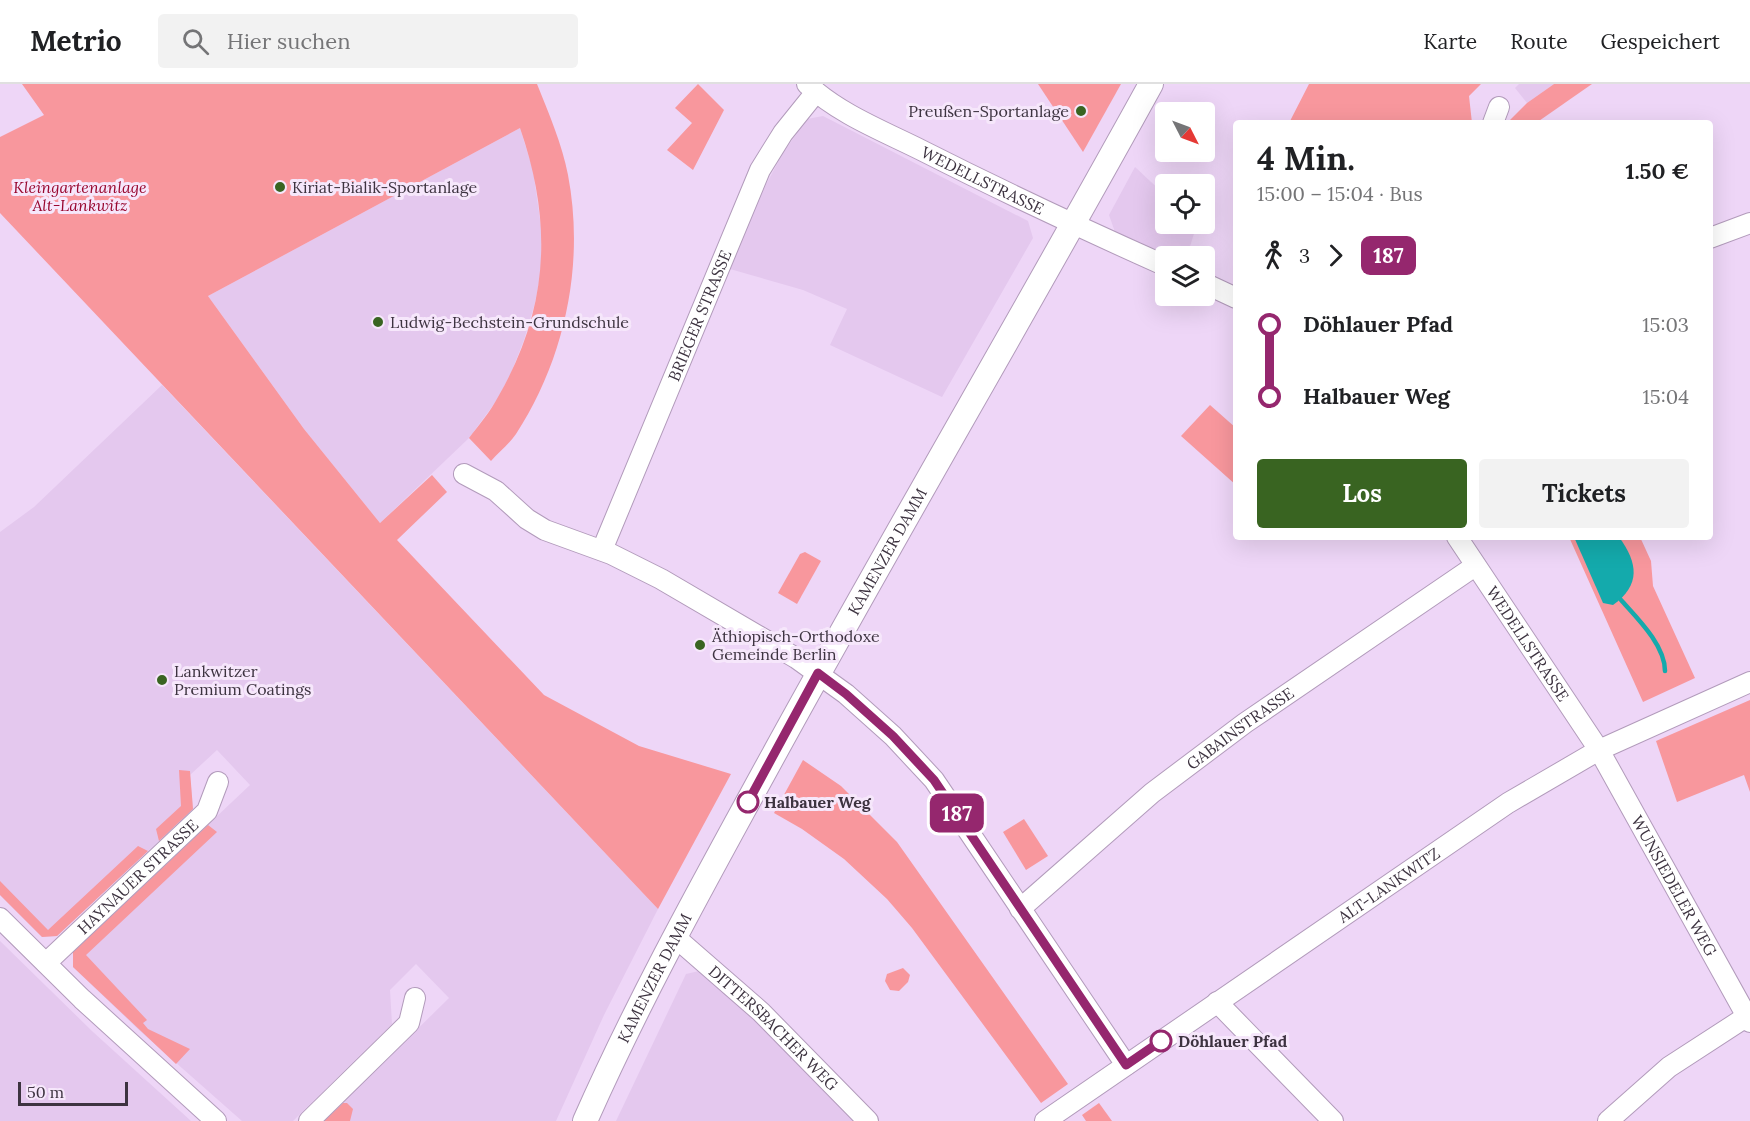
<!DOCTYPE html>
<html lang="de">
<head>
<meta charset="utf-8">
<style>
  body { margin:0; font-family:Lora,serif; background:#f2f2f2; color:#202124; height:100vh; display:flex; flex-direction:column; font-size:22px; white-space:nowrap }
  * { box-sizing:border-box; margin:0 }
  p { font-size:20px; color:#757577 }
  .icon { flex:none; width:33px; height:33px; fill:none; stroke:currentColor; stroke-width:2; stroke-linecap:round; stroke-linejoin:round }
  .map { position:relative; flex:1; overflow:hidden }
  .side { position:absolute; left:1233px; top:36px; width:480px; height:420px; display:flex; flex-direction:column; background:#fff; border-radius:6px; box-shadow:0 6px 24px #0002 }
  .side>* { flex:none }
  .badge { padding:0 12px; border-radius:9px; font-size:21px; line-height:39px }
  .needle { width:39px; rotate:132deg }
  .controls { position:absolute; left:1155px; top:18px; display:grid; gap:12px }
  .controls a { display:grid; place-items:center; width:60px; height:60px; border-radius:6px; background:#fff; box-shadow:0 6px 24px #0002; font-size:30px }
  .scale { position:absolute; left:18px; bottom:15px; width:110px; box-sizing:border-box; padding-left:6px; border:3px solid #3d3340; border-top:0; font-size:16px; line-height:21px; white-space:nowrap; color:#3d3340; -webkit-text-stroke:4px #f6e7fb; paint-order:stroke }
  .map>.badge { position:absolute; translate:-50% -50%; box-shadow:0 0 0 3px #fff }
  .legs { display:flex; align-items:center; gap:9px; height:66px; padding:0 24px; font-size:20px }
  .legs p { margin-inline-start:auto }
  .overview { display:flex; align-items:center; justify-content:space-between; height:102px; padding:0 24px }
  h1 { font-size:33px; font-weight:700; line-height:45px }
  .button { display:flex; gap:12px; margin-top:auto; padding:12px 24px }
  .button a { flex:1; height:69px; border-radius:6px; background:#396421; color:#fff; font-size:24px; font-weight:700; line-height:69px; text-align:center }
  .button a+a { background:#f2f2f2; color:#202124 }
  ul { padding:0 24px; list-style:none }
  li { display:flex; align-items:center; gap:21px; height:72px; font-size:22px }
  li i { display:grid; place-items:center; width:9px; height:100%; margin:0 8px; background:currentColor }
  li i::after { content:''; width:15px; height:15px; margin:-8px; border:4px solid; border-radius:50%; background:#fff }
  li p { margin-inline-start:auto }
  li:first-child i { background:linear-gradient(#0000 50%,currentColor 0) }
  li:last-child i { background:linear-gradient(currentColor 50%,#0000 0) }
  header { display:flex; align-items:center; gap:36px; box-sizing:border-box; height:84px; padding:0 30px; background:#fff; border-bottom:2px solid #e0e0e0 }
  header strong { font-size:28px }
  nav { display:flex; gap:33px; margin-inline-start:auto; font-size:21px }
  .search { width:420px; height:54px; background:#f2f2f2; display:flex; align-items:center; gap:15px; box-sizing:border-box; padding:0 21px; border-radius:6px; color:#757577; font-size:22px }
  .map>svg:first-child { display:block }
  .built { fill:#e4c8ee }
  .green { fill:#f8979d }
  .water { fill:#14aaac }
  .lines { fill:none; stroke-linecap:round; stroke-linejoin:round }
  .stream { stroke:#14aaac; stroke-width:4.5 }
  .minor-casing { stroke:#b29bbb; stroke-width:22 }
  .major-casing { stroke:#b29bbb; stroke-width:26 }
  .minor { stroke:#fff; stroke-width:20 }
  .major { stroke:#fff; stroke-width:24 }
  .line-1-casing { stroke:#fff; stroke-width:14 }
  .line-1 { stroke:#95276e; stroke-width:9 }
  .poi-dot { fill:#396421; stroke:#f6e7fb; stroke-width:2 }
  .stop-1-dot { fill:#fff; stroke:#95276e; stroke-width:3 }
  .labels { text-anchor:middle; stroke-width:6; stroke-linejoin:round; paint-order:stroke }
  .poi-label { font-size:16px; fill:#3d3340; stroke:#f6e7fb; text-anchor:start }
  .street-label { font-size:16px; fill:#3d3340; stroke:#f6e7fb }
  .park-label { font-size:16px; font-style:italic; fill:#98072f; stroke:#f6e7fb }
  .stop-label { font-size:16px; font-weight:bold; fill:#3d3340; stroke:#f6e7fb; text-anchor:start }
</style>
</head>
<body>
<header>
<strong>Metrio</strong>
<div class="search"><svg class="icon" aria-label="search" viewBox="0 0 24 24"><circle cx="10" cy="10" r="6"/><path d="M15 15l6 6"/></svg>Hier suchen</div>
<nav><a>Karte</a><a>Route</a><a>Gespeichert</a></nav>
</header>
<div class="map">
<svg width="1750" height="1037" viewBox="0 0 1750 1037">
  <rect width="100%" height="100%" fill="#eed6f7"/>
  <!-- built -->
  <g class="built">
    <path d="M1519 0H1554L1527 19 1515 4Z"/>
    <path d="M823 32 1028 137 1033 154 942 313 830 261 847 225 803 206 730 185 763 106 783 69 807 35Z"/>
    <path d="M520 44 533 86 542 149 541 188 535 219 524 256 511 289 497 316 469 354 380 439 304 345 208 212Z"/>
    <path d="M1135 83 1165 111 1166 140H1197L1187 172H1170L1115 148 1109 131Z"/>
    <path d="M162 301 658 825 604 931 556 1037H324L449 914 416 880 390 906 392 940 293 1037H242L140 947 73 883V868L250 701 217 666 190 691 193 725 57 852 42 853 0 811V448L34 423Z"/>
    <path d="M0 857 93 948 191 1037H0Z"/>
    <path d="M699 887 759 935 860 1037H616L686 890Z"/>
  </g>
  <!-- green -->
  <g class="green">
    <path d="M22 0H537C549 30 562 60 568 91 585 180 565 275 516 350 509 360 499 368 491 377L469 354C479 341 490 328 498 313 549 225 553 139 520 44L208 212 304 345 380 439 432 391 447 408 397 456 544 611 639 662 731 690 658 825 0 129V53L44 31Z"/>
    <path d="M698 0 724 26 693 86 667 66 692 39 675 24Z"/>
    <path d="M1038 0H1121L1083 68Z"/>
    <path d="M1309 0H1481L1469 12 1472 39H1289Z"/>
    <path d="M1554 0H1592L1536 39H1507L1527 19Z"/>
    <path d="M1210 321 1236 344V401L1181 352Z"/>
    <path d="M1569 453H1640L1651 477 1653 502 1695 594 1643 618Z"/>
    <path d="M805 468 821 477 797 520 778 509 800 470Z"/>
    <path d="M1750 616V708L1744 691 1677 718 1656 657Z"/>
    <path d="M803 676 841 702 897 758 1068 1000 1041 1019 912 844 887 815 844 775 802 745 774 729Z"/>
    <path d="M179 686 190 687 193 725 159 757 156 745 181 722Z"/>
    <path d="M1024 735 1048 772 1026 786 1003 748Z"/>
    <path d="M208 741 217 748 86 871 147 936 143 939 148 945 190 965 176 980 73 883V868Z"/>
    <path d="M138 762 148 767 57 852 42 853 0 811V797L48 846Z"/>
    <path d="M903 884 910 891 908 898 899 907 890 906 885 897 887 890Z"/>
    <path d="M343 1019H347L353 1025 350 1037H324Z"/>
    <path d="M1099 1019 1112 1037H1086L1082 1031Z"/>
  </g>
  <!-- water -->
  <path class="water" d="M1574 453H1619C1638 479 1641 501 1613 521L1603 519Z"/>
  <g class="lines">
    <!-- stream -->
    <path class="stream" d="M1621 516C1637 534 1665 561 1665 587"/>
    <defs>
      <g id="minor">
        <path id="s1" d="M807 0C839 30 883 47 921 66 1002 107 1083 145 1166 182"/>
        <path d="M1493 39 1499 23"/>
        <path d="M1710 154 1750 139"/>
        <path d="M1204 199 1236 214"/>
        <path d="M464 390 496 407 527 435 545 446 611 470 661 495 796 574 846 610 893 652 934 696 1126 981"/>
        <path id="s2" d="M1457 453 1599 666 1750 938"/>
        <path id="s3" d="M602 466 760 86 783 49 816 8"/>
        <path id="s4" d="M1020 825 1152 709 1245 639 1475 482"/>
        <path d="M0 834 82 915 216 1037"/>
        <path id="s5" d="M675 853 761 928 868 1037"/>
        <path id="s6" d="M46 879 207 727 218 698"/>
        <path d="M1217 918 1333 1037"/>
        <path d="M309 1037 409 939 415 914"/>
        <path id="s7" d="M1045 1037 1508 719 1599 666 1750 598"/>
        <path d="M1608 1037 1669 983 1746 933"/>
      </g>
      <g id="major">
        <path id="s8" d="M585 1037C639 915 703 800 767 683 892 454 1025 229 1151 0"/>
      </g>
    </defs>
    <!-- minor casing -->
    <use href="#minor" class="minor-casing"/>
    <!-- major casing -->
    <use href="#major" class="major-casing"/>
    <!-- minor -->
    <use href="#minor" class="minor"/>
    <!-- major -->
    <use href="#major" class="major"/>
  </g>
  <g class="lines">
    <defs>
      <path id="line-1" d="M748 718 818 589 846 610 893 652 934 696 1126 981 1161 957"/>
    </defs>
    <!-- line-1 casing -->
    <use href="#line-1" class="line-1-casing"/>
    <!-- line-1 -->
    <use href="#line-1" class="line-1"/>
  </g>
  <!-- markers -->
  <g class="poi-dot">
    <circle cx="1081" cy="27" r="6"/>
    <circle cx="280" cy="103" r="6"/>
    <circle cx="378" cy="238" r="6"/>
    <circle cx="700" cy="561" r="6"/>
    <circle cx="162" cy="596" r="6"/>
  </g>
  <g class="stop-1-dot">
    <circle cx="748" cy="718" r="10"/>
    <circle cx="1161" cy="957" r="10"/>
  </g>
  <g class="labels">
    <!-- poi labels -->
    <g class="poi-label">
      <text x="1069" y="33" text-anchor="end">Preußen-Sportanlage</text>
      <text x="292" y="109">Kiriat-Bialik-Sportanlage</text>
      <text x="390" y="244">Ludwig-Bechstein-Grundschule</text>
      <text x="712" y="558">Äthiopisch-Orthodoxe<tspan x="712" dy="18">Gemeinde Berlin</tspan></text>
      <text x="174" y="593">Lankwitzer<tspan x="174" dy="18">Premium Coatings</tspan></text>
    </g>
    <!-- street labels -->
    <g class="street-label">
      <text dy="6" stroke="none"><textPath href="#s1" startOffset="201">WEDELLSTRASSE</textPath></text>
      <text dy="6" stroke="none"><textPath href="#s3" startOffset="254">BRIEGER STRASSE</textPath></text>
      <text dy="6" stroke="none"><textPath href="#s8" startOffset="645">KAMENZER DAMM</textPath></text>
      <text dy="6" stroke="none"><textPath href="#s2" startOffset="128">WEDELLSTRASSE</textPath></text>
      <text dy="6" stroke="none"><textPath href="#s4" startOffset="285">GABAINSTRASSE</textPath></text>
      <text dy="6" stroke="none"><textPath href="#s6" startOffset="126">HAYNAUER STRASSE</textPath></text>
      <text dy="6" stroke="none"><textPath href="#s7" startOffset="417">ALT-LANKWITZ</textPath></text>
      <text dy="6" stroke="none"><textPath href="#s2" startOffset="411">WUNSIEDELER WEG</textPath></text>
      <text dy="6" stroke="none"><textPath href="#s8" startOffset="159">KAMENZER DAMM</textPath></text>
      <text dy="6" stroke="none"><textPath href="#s5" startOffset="134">DITTERSBACHER WEG</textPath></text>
    </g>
    <!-- park labels -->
    <g class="park-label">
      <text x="80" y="109">Kleingartenanlage<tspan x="80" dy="18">Alt-Lankwitz</tspan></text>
    </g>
    <!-- stop labels -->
    <g class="stop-label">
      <text x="764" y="724">Halbauer Weg</text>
      <text x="1178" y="963">Döhlauer Pfad</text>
    </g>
  </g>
</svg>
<div class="controls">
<a><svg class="needle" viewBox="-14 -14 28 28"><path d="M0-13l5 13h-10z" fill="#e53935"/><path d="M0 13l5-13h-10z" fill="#757577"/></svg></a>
<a><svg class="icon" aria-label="locate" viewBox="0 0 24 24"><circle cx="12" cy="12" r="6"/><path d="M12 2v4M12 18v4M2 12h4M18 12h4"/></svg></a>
<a><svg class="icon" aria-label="layers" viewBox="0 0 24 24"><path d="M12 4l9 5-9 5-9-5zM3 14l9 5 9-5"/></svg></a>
</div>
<div class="scale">50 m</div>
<b class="badge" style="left:957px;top:729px;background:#95276e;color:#fff">187</b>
<section class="side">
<div class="overview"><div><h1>4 Min.</h1><p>15:00 – 15:04 · Bus</p></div><b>1.50 €</b></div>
<div class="legs"><svg class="icon" aria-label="walk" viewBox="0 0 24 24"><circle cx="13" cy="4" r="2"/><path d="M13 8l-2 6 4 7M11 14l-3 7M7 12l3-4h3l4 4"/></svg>3<svg class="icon" aria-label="forward" viewBox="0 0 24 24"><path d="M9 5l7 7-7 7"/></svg><b class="badge" style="background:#95276e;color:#fff">187</b></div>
<ul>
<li><i style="color:#95276e"></i><b>Döhlauer Pfad</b><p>15:03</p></li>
<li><i style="color:#95276e"></i><b>Halbauer Weg</b><p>15:04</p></li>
</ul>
<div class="button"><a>Los</a><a>Tickets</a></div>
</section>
</div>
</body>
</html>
